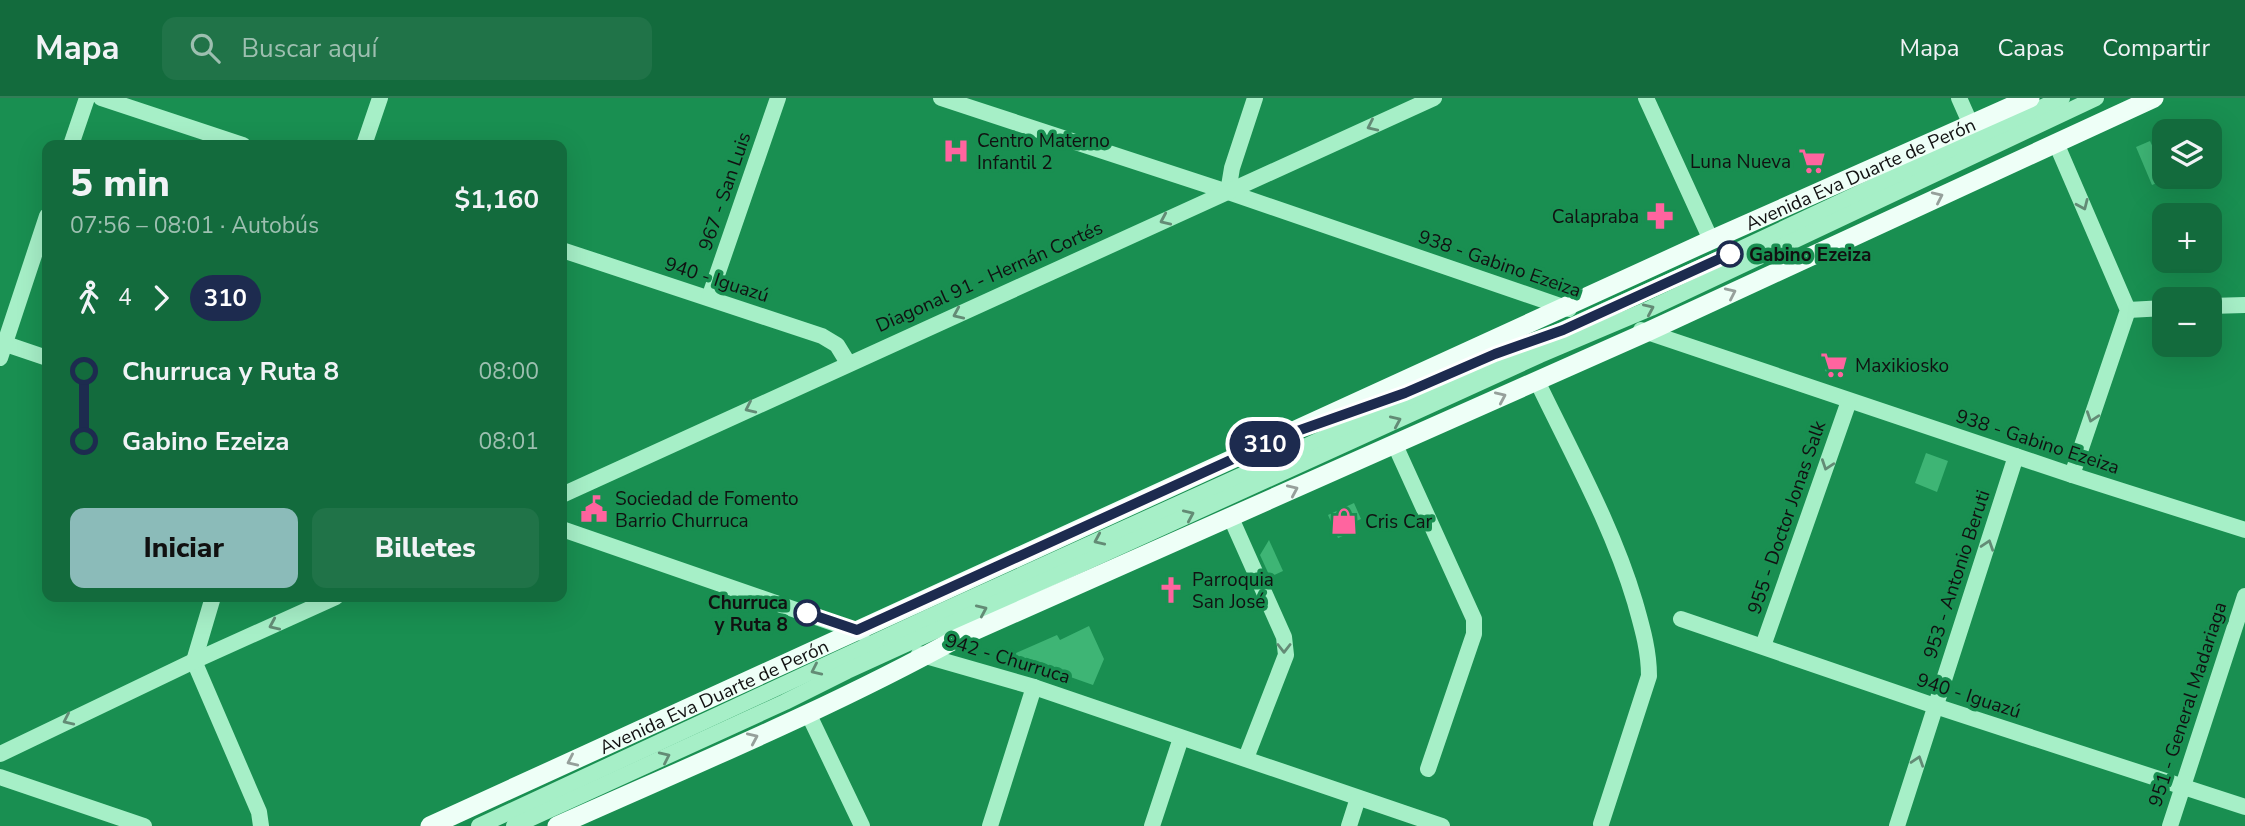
<!DOCTYPE html>
<html lang="es">
<head>
<meta charset="utf-8">
<style>
  body { margin:0; font-family:"Nunito Sans",sans-serif; background:#207348; color:#f1f3f6; height:100vh; display:flex; flex-direction:column; font-size:26px; white-space:nowrap }
  * { box-sizing:border-box; margin:0 }
  p { font-size:23px; color:#9dbfb0 }
  .icon { flex:none; width:38px; height:38px; fill:none; stroke:currentColor; stroke-width:2; stroke-linecap:round; stroke-linejoin:round }
  .map { position:relative; flex:1; overflow:hidden }
  .panel { position:absolute; left:42px; top:42px; width:525px; height:462px; display:flex; flex-direction:column; background:#136b3d; border-radius:14px; box-shadow:0 7px 28px #0002 }
  .panel>* { flex:none }
  .badge { padding:0 14px; border-radius:23px; font-size:24px; line-height:46px }
  .fabs { position:absolute; left:2152px; top:21px; display:grid; gap:14px }
  .fabs a { display:grid; place-items:center; width:70px; height:70px; border-radius:14px; background:#136b3d; box-shadow:0 7px 28px #0002; font-size:35px }
  .map>.badge { position:absolute; translate:-50% -50%; box-shadow:0 0 0 4px #fff }
  .legs { display:flex; align-items:center; gap:10px; height:77px; padding:0 28px; font-size:23px }
  .legs p { margin-inline-start:auto }
  .summary { display:flex; align-items:center; justify-content:space-between; height:119px; padding:0 28px }
  h1 { font-size:38px; font-weight:800; line-height:52px }
  .button { display:flex; gap:14px; margin-top:auto; padding:14px 28px }
  .button a { flex:1; height:80px; border-radius:14px; background:#8bbbb9; color:#111; font-size:28px; font-weight:800; line-height:80px; text-align:center }
  .button a+a { background:#207348; color:#f1f3f6 }
  ul { padding:0 28px; list-style:none }
  li { display:flex; align-items:center; gap:24px; height:70px; font-size:26px }
  li i { display:grid; place-items:center; width:10px; height:100%; margin:0 9px; background:currentColor }
  li i::after { content:''; width:18px; height:18px; margin:-9px; border:5px solid; border-radius:50%; background:#136b3d }
  li p { margin-inline-start:auto }
  li:first-child i { background:linear-gradient(#0000 50%,currentColor 0) }
  li:last-child i { background:linear-gradient(currentColor 50%,#0000 0) }
  header { display:flex; align-items:center; gap:42px; box-sizing:border-box; height:98px; padding:0 35px; background:#136b3d; border-bottom:2px solid #327e57 }
  header strong { font-size:33px }
  nav { display:flex; gap:38px; margin-inline-start:auto; font-size:24px }
  .search { width:490px; height:63px; background:#207348; display:flex; align-items:center; gap:18px; box-sizing:border-box; padding:0 24px; border-radius:14px; color:#9dbfb0; font-size:26px }
  .map>svg:first-child { display:block }
  .building { fill:#3eb575 }
  .lines { fill:none; stroke-linecap:round; stroke-linejoin:round }
  .minor { stroke:#a6efc7; stroke-width:16 }
  .major { stroke:#eefff7; stroke-width:19 }
  .oneway { stroke:#638b75 }
  .oneway2 { stroke:#96a09b }
  .line-1-casing { stroke:#fff; stroke-width:16 }
  .line-1 { stroke:#1d2b4f; stroke-width:10 }
  .stop-1-dot { fill:#fff; stroke:#1d2b4f; stroke-width:3.5 }
  .labels { text-anchor:middle; stroke-width:7; stroke-linejoin:round; paint-order:stroke }
  .poi-label { font-size:19px; fill:#111; stroke:#198f51; text-anchor:start }
  .street-label { font-size:19px; fill:#111; stroke:#198f51 }
  .stop-label { font-size:19px; font-weight:bold; fill:#111; stroke:#198f51; text-anchor:start }
</style>
</head>
<body>
<header>
<strong>Mapa</strong>
<div class="search"><svg class="icon" aria-label="search" viewBox="0 0 24 24"><circle cx="10" cy="10" r="6"/><path d="M15 15l6 6"/></svg>Buscar aquí</div>
<nav><a>Mapa</a><a>Capas</a><a>Compartir</a></nav>
</header>
<div class="map">
<svg width="2245" height="728" viewBox="0 0 2245 728">
  <rect width="100%" height="100%" fill="#198f51"/>
  <!-- building -->
  <g class="building">
    <path d="M2150 43 2156 56 2160 55 2165 66V79H2171L2152 87 2136 49Z"/>
    <path d="M1831 257 1842 261 1836 277 1825 273Z"/>
    <path d="M1926 355 1948 363 1937 394 1915 385Z"/>
    <path d="M1354 405 1361 421 1354 424 1357 432 1338 440 1328 417Z"/>
    <path d="M1269 442 1283 473 1270 479 1260 457Z"/>
    <path d="M1089 528 1104 561 1093 587 1062 576 1059 581 1016 562V555L1057 537 1060 542Z"/>
  </g>
  <g class="lines">
    <!-- minor -->
    <g class="minor">
      <path d="M101 0 243 47"/>
      <path d="M941 0 1228 94 1569 211"/>
      <path d="M1646 0 1711 142"/>
      <path d="M1959 0 1971 27"/>
      <path d="M2056 45 2128 212 2072 377"/>
      <path d="M71 47 87 0"/>
      <path d="M364 47 380 0"/>
      <path d="M1228 94 1232 70 1255 0"/>
      <path d="M562 152 822 238 837 247 848 265"/>
      <path d="M709 200 778 0"/>
      <path d="M2210 208 2245 207"/>
      <path d="M2128 212 2165 210"/>
      <path d="M1641 232 2072 377 2245 432"/>
      <path d="M0 244 47 260"/>
      <path d="M0 260 47 118"/>
      <path d="M1537 283C1572 356 1612 427 1635 504 1642 529 1649 552 1649 578L1601 726"/>
      <path d="M1395 347 1474 521V536L1428 671"/>
      <path d="M562 397 1434 0"/>
      <path d="M1231 420 1284 539 1286 557 1246 660"/>
      <path d="M562 431 862 535"/>
      <path d="M213 499 194 563 259 714 261 728"/>
      <path d="M1681 521 1935 608 2245 709"/>
      <path d="M1763 548 1849 303"/>
      <path d="M919 556 1034 589 1442 728"/>
      <path d="M808 615 862 728"/>
      <path d="M0 656 194 563 336 499"/>
      <path d="M0 679 144 728"/>
      <path d="M479 728 929 519 1730 156 2062 0"/>
      <path d="M514 728 785 604 847 573 1540 257 1651 210 2096 0"/>
      <path d="M990 728 1034 589"/>
      <path d="M1152 728 1181 640"/>
      <path d="M1349 728 1358 700"/>
      <path d="M1897 728 2016 358"/>
      <path d="M2170 728 2245 498"/>
    </g>
    <!-- major -->
    <g class="major">
      <path id="s1" d="M430 728 1711 142 2030 0"/>
      <path d="M557 728C691 668 829 611 958 540L1647 234 2154 0"/>
    </g>
  </g>
  <!-- one-way arrows -->
  <defs><path id="oneway-chevron" d="M-2-3.5L2.5 0L-2 3.5" fill="none" stroke-width="1.6" stroke-linecap="round" stroke-linejoin="round" transform="scale(1.75)"/></defs>
  <g class="oneway">
    <use href="#oneway-chevron" transform="translate(1372 28) rotate(155)"/>
    <use href="#oneway-chevron" transform="translate(2083 107) rotate(66)"/>
    <use href="#oneway-chevron" transform="translate(1165 122) rotate(156)"/>
    <use href="#oneway-chevron" transform="translate(1649 211) rotate(-24)"/>
    <use href="#oneway-chevron" transform="translate(958 216) rotate(156)"/>
    <use href="#oneway-chevron" transform="translate(750 310) rotate(155)"/>
    <use href="#oneway-chevron" transform="translate(2092 319) rotate(109)"/>
    <use href="#oneway-chevron" transform="translate(1396 323) rotate(-24)"/>
    <use href="#oneway-chevron" transform="translate(1827 367) rotate(109)"/>
    <use href="#oneway-chevron" transform="translate(1189 417) rotate(-24)"/>
    <use href="#oneway-chevron" transform="translate(1099 442) rotate(156)"/>
    <use href="#oneway-chevron" transform="translate(1988 447) rotate(-72)"/>
    <use href="#oneway-chevron" transform="translate(982 512) rotate(-24)"/>
    <use href="#oneway-chevron" transform="translate(274 527) rotate(156)"/>
    <use href="#oneway-chevron" transform="translate(1284 550) rotate(90)"/>
    <use href="#oneway-chevron" transform="translate(816 572) rotate(155)"/>
    <use href="#oneway-chevron" transform="translate(68 622) rotate(155)"/>
    <use href="#oneway-chevron" transform="translate(665 659) rotate(-25)"/>
    <use href="#oneway-chevron" transform="translate(1918 663) rotate(-72)"/>
  </g>
  <g class="oneway2">
    <use href="#oneway-chevron" transform="translate(1938 99) rotate(-25)"/>
    <use href="#oneway-chevron" transform="translate(1731 195) rotate(-25)"/>
    <use href="#oneway-chevron" transform="translate(1501 299) rotate(-24)"/>
    <use href="#oneway-chevron" transform="translate(1293 392) rotate(-24)"/>
    <use href="#oneway-chevron" transform="translate(753 640) rotate(-24)"/>
    <use href="#oneway-chevron" transform="translate(572 663) rotate(155)"/>
  </g>
  <g class="lines">
    <defs>
      <path id="line-1" d="M807 515 857 532 1286 337 1405 295 1495 256 1563 232 1730 156"/>
    </defs>
    <!-- line-1 casing -->
    <use href="#line-1" class="line-1-casing"/>
    <!-- line-1 -->
    <use href="#line-1" class="line-1"/>
  </g>
  <!-- icons -->
  <defs>
    <symbol id="hospital-bare" viewBox="-9 -9 18 18"><path d="M-5-5h3v3.5h4V-5h3V5h-3V1.5h-4V5h-3Z" fill="#ff649f" stroke="#198f51" stroke-width="2.5" paint-order="stroke"/></symbol>
    <symbol id="supermarket-bare" viewBox="-9 -9 18 18"><path d="M-6-5.5h2.5l.6 2H6L4.5 2H-2.5L-4.4-4H-6ZM-1.5 3.2a1.3 1.3 0 1 0 .1 0ZM3 3.2a1.3 1.3 0 1 0 .1 0Z" fill="#ff649f" stroke="#198f51" stroke-width="2.5" paint-order="stroke"/></symbol>
    <symbol id="pharmacy-bare" viewBox="-9 -9 18 18"><path d="M-2-6h4v4h4v4h-4v4h-4v-4h-4v-4h4Z" fill="#ff649f" stroke="#198f51" stroke-width="2.5" paint-order="stroke"/></symbol>
    <symbol id="civic-bare" viewBox="-9 -9 18 18"><path d="M-.6-6.5H3V-4.5H.6V-3L4-1V1h2V6H-6V1h2V-1L-.6-3ZM-1.2 2.5V6h2.4V2.5Z" fill="#ff649f" stroke="#198f51" stroke-width="2.5" paint-order="stroke"/></symbol>
    <symbol id="shop-bare" viewBox="-9 -9 18 18"><path d="M-5-2.5h2.3a2.7 3.5 0 0 1 5.4 0H5L5.5 6h-11ZM-1.5-2.5h3a1.5 2.3 0 0 0-3 0Z" fill="#ff649f" stroke="#198f51" stroke-width="2.5" paint-order="stroke"/></symbol>
    <symbol id="church-bare" viewBox="-9 -9 18 18"><path d="M-1.2-6h2.4v3.5h3.3v2.4h-3.3V6h-2.4V-.1h-3.3v-2.4h3.3Z" fill="#ff649f" stroke="#198f51" stroke-width="2.5" paint-order="stroke"/></symbol>
  </defs>
  <g fill-rule="evenodd">
    <use href="#hospital-bare" x="937" y="34" width="38" height="38"/>
    <use href="#supermarket-bare" x="1793" y="44" width="38" height="38"/>
    <use href="#pharmacy-bare" x="1641" y="99" width="38" height="38"/>
    <use href="#supermarket-bare" x="1815" y="248" width="38" height="38"/>
    <use href="#civic-bare" x="575" y="392" width="38" height="38"/>
    <use href="#shop-bare" x="1325" y="404" width="38" height="38"/>
    <use href="#church-bare" x="1152" y="473" width="38" height="38"/>
  </g>
  <!-- markers -->
  <g class="stop-1-dot">
    <circle cx="1730" cy="156" r="12"/>
    <circle cx="807" cy="515" r="12"/>
  </g>
  <g class="labels">
    <!-- poi labels -->
    <g class="poi-label">
      <text x="977" y="49">Centro Materno<tspan x="977" dy="22">Infantil 2</tspan></text>
      <text x="1791" y="70" text-anchor="end">Luna Nueva</text>
      <text x="1639" y="125" text-anchor="end">Calapraba</text>
      <text x="1855" y="274">Maxikiosko</text>
      <text x="615" y="407">Sociedad de Fomento<tspan x="615" dy="22">Barrio Churruca</tspan></text>
      <text x="1365" y="430">Cris Car</text>
      <text x="1192" y="488">Parroquia<tspan x="1192" dy="22">San José</tspan></text>
    </g>
    <!-- street labels -->
    <g class="street-label">
      <text dy="7" stroke="none"><textPath href="#s1" startOffset="1572">Avenida Eva Duarte de Perón</textPath></text>
      <text transform="translate(724 93) rotate(-71)" y="7">967 - San Luis</text>
      <text transform="translate(1500 165) rotate(19)" y="7">938 - Gabino Ezeiza</text>
      <text transform="translate(989 178) rotate(-24)" y="7">Diagonal 91 - Hernán Cortés</text>
      <text transform="translate(717 181) rotate(18)" y="7">940 - Iguazú</text>
      <text transform="translate(2038 343) rotate(18)" y="7">938 - Gabino Ezeiza</text>
      <text transform="translate(1786 419) rotate(-71)" y="7">955 - Doctor Jonas Salk</text>
      <text transform="translate(1956 476) rotate(-72)" y="7">953 - Antonio Beruti</text>
      <text transform="translate(1008 560) rotate(17)" y="7">942 - Churruca</text>
      <text transform="translate(1969 597) rotate(18)" y="7">940 - Iguazú</text>
      <text dy="7" stroke="none"><textPath href="#s1" startOffset="312">Avenida Eva Duarte de Perón</textPath></text>
      <text transform="translate(2187 606) rotate(-72)" y="7">951 - General Madariaga</text>
    </g>
    <!-- stop labels -->
    <g class="stop-label">
      <text x="1749" y="163">Gabino Ezeiza</text>
      <text x="788" y="511" text-anchor="end">Churruca<tspan x="788" dy="22">y Ruta 8</tspan></text>
    </g>
  </g>
</svg>
<div class="fabs">
<a><svg class="icon" aria-label="layers" viewBox="0 0 24 24"><path d="M12 4l9 5-9 5-9-5zM3 14l9 5 9-5"/></svg></a>
<a>+</a>
<a>−</a>
</div>
<b class="badge" style="left:1265px;top:346px;background:#1d2b4f;color:#fff">310</b>
<section class="panel">
<div class="summary"><div><h1>5 min</h1><p>07:56 – 08:01 · Autobús</p></div><b>$1,160</b></div>
<div class="legs"><svg class="icon" aria-label="walk" viewBox="0 0 24 24"><circle cx="13" cy="4" r="2"/><path d="M13 8l-2 6 4 7M11 14l-3 7M7 12l3-4h3l4 4"/></svg>4<svg class="icon" aria-label="forward" viewBox="0 0 24 24"><path d="M9 5l7 7-7 7"/></svg><b class="badge" style="background:#1d2b4f;color:#fff">310</b></div>
<ul>
<li><i style="color:#1d2b4f"></i><b>Churruca y Ruta 8</b><p>08:00</p></li>
<li><i style="color:#1d2b4f"></i><b>Gabino Ezeiza</b><p>08:01</p></li>
</ul>
<div class="button"><a>Iniciar</a><a>Billetes</a></div>
</section>
</div>
</body>
</html>
